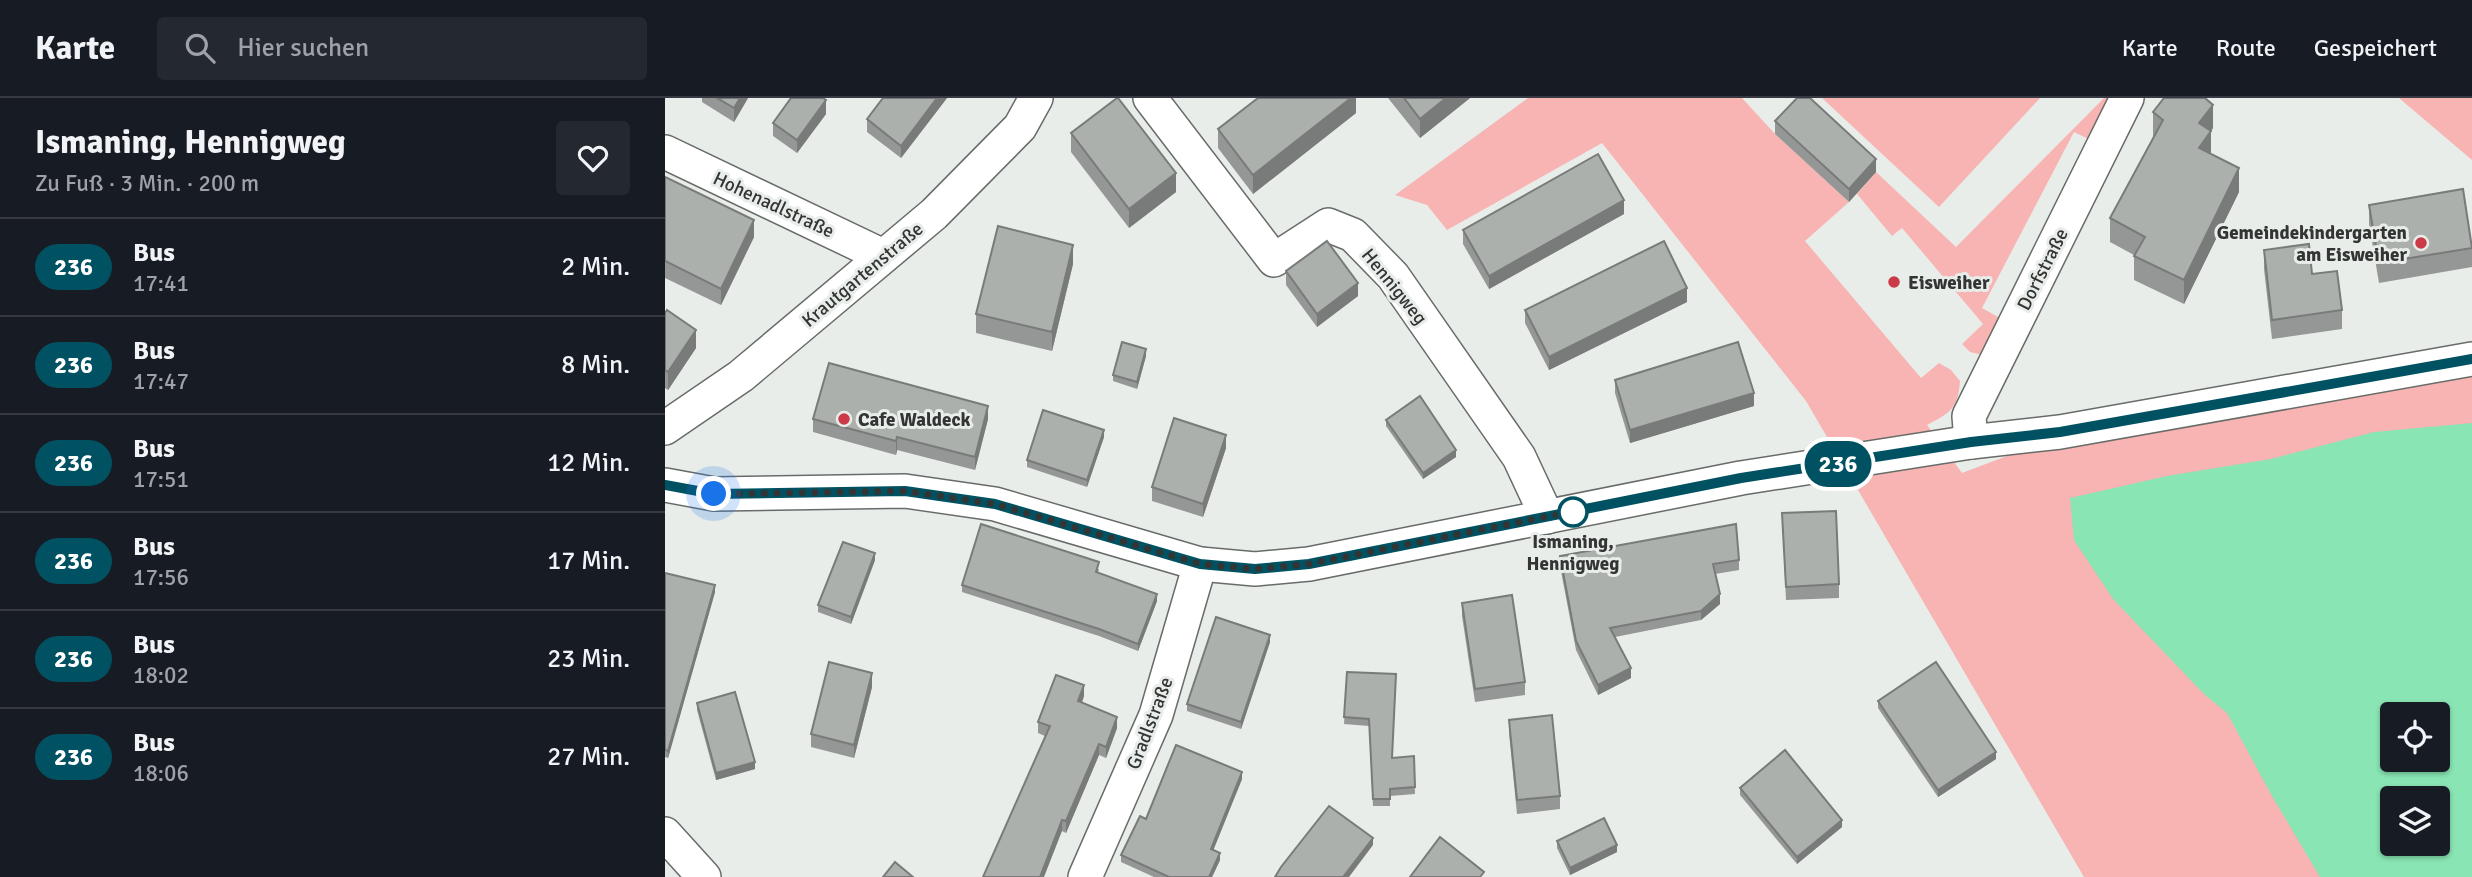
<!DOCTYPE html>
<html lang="de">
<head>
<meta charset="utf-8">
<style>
  body { margin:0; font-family:Signika,sans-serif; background:#242831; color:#f1f3f6; height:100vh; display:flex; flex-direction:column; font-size:26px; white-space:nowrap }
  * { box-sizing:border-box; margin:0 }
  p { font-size:23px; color:#9ea1a6 }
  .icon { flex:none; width:38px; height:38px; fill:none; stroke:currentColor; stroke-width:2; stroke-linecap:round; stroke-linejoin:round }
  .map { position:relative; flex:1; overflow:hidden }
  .drawer { display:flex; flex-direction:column; background:#171b24; width:665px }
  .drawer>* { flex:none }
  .badge { padding:0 14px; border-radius:23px; font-size:24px; line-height:46px }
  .buttons { position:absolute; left:1715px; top:604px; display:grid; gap:14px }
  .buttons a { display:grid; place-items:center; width:70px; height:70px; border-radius:7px; background:#171b24; box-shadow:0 2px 5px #0004; font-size:35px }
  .you { position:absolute; width:35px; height:35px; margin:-18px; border:5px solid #fff; border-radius:50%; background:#1a73e8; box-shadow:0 0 0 10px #1a73e833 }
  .map>.badge { position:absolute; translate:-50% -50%; box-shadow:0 0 0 4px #fff }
  .round { display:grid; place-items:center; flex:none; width:74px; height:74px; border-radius:7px; background:#242831 }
  .overview { display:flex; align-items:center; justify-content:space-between; height:119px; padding:0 35px }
  h1 { font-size:33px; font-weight:700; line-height:52px }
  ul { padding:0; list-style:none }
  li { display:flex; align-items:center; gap:21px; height:98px; padding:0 35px; border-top:2px solid #363941 }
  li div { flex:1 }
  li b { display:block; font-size:26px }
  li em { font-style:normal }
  li .badge { min-width:77px; font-weight:700; text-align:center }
  header { display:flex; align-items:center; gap:42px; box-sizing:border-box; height:98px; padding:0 35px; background:#171b24; border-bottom:2px solid #363941 }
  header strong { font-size:33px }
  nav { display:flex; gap:38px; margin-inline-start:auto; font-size:24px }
  .search { width:490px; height:63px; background:#242831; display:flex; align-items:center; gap:18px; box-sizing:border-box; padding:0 24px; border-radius:7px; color:#9ea1a6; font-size:26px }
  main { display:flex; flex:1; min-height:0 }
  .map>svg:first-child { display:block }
  .green { fill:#f7b4b2; fill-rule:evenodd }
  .water { fill:#89e5b3; fill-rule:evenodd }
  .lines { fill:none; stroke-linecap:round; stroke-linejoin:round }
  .minor-casing { stroke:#686c69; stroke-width:36 }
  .minor { stroke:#fff; stroke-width:33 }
  .wall { fill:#949795 }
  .shaded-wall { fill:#787b79 }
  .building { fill:#acb0ad; stroke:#787b79; stroke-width:2 }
  .line-casing { stroke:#fff; stroke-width:16 }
  .line { stroke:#005262; stroke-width:10 }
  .walk { stroke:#333534; stroke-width:7; stroke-dasharray:0 12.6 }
  .poi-dot { fill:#ca3a47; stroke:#e8edea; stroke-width:2.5 }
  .stop-dot { fill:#fff; stroke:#005262; stroke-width:3.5 }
  .labels { text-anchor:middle; stroke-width:6; stroke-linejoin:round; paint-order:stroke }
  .street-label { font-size:19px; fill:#333534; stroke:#e8edea }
  .poi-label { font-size:19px; font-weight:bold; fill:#333534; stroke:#e8edea; text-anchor:start }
  .stop-label { font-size:19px; font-weight:bold; fill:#333534; stroke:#e8edea }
</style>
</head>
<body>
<header>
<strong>Karte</strong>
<div class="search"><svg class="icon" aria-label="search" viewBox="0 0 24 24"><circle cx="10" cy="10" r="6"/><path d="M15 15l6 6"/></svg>Hier suchen</div>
<nav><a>Karte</a><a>Route</a><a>Gespeichert</a></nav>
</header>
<main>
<section class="drawer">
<div class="overview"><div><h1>Ismaning, Hennigweg</h1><p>Zu Fuß · 3 Min. · 200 m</p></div><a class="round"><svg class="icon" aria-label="heart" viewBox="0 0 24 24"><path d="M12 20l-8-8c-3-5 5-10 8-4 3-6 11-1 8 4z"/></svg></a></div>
<ul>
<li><span class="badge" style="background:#005262;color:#fff">236</span><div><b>Bus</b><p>17:41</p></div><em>2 Min.</em></li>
<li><span class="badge" style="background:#005262;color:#fff">236</span><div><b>Bus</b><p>17:47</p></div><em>8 Min.</em></li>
<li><span class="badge" style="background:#005262;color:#fff">236</span><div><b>Bus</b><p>17:51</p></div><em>12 Min.</em></li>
<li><span class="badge" style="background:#005262;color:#fff">236</span><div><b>Bus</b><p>17:56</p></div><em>17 Min.</em></li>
<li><span class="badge" style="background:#005262;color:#fff">236</span><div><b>Bus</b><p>18:02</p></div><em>23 Min.</em></li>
<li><span class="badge" style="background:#005262;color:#fff">236</span><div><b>Bus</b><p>18:06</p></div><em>27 Min.</em></li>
</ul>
</section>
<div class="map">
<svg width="1807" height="779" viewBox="0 0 1807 779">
  <rect width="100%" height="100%" fill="#e8edea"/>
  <!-- green -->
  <g class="green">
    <path d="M863 0H1077L1110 36 1184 104 1140 143 1256 280 1274 265 1286 272 1295 283C1293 311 1285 315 1262 327L1297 375 1355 353 1807 273V779H1419L1141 303 937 45 782 132 762 107 730 97ZM1727 616H1773V662H1727ZM1727 700H1773V746H1727Z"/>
    <path d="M1157 0H1375L1274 109Z"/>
    <path d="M1439 0H1454L1432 45 1409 34 1317 210 1340 223 1317 257 1305 254 1297 246 1318 226 1237 130 1227 138 1192 96 1211 74 1291 149Z"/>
    <path d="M1734 0H1807V62Z"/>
  </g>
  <!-- water -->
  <path class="water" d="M1807 325V779H1655L1607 698 1562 615 1539 596 1448 501 1409 442 1405 400 1502 378 1606 361 1709 334ZM1727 616H1773V662H1727ZM1727 700H1773V746H1727Z"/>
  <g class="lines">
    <defs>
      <g id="minor">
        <path d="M485 0 609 162 663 127 688 137 728 178 854 359 882 419"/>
        <path d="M0 54 218 158"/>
        <path d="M0 330 76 278 269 116 355 29 371 0"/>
        <path d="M1306 344 1304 318 1462 0"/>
        <path d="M0 387 49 396 240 393 330 406 535 466 590 471 644 466 1076 380 1306 344 1395 334 1807 261"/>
        <path d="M0 736 39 779"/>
        <path d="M420 779 491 617 535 466"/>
      </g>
    </defs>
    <!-- minor casing -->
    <use href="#minor" class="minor-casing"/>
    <!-- minor -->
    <use href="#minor" class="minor"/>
  </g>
  <!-- wall -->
  <g class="wall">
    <path d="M37 0H83L69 24 37 4Z"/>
    <path d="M282 0 236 60 202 34V21Z"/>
    <path d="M691 0V15L588 96 553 50V31Z"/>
    <path d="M723 0H805L755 40Z"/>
    <path d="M1488 14 1548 30 1546 33V56L1574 94 1519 206 1469 182V157L1445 144V120L1489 39 1488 38Z"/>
    <path d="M161 16 132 55 108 38V25Z"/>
    <path d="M1110 23 1211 74 1184 104 1110 36Z"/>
    <path d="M406 35 511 94 464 130 406 54Z"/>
    <path d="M0 79 89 139 56 207 0 180Z"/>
    <path d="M1704 107 1807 145V169L1714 185 1704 126Z"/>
    <path d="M959 116 824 191 798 146V132Z"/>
    <path d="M1599 152 1647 176 1677 212V231L1607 241 1599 171Z"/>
    <path d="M408 166 387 253 311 235V216Z"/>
    <path d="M621 173 693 198 652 229 621 187Z"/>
    <path d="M1022 204 884 272 860 225V212Z"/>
    <path d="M0 215 31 250 3 292 0 290Z"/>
    <path d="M481 258 472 291 448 283V277Z"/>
    <path d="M950 282 1089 308 965 345 950 295Z"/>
    <path d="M148 321H323L310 372 232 352 231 357 148 334Z"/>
    <path d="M721 322 791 359 758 381 721 328Z"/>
    <path d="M439 339 422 389 362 369V362Z"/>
    <path d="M561 350 538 419 487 403V389Z"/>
    <path d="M1117 415 1174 486V500L1121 502Z"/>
    <path d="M895 458 1074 462V472L1050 476 1055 506 1036 522 950 539 966 580 933 597 911 552 895 468Z"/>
    <path d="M210 462 186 526 153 514V507Z"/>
    <path d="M434 471 433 475 492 503 473 553 434 538 297 494V487Z"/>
    <path d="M0 475 50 494 3 660 0 659Z"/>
    <path d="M797 505 860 584V597L810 604 797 518Z"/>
    <path d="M605 544 576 631 522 613V606Z"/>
    <path d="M682 574 727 660 749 658 750 696 725 698V708H708L704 628 679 626Z"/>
    <path d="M207 589 189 660 146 649V636Z"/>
    <path d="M419 598 417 605 452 630 441 660 434 657 401 735 397 733 380 638 373 635V624Z"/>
    <path d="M1213 603 1331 661 1273 699 1213 610Z"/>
    <path d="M32 605 90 671 51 682 32 612Z"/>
    <path d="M844 622 895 698V711L852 716 844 635Z"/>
    <path d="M577 681 548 752 555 762 547 779H489L456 764V757L481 721Z"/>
    <path d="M1075 690 1177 729 1132 766 1075 697Z"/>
    <path d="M892 743 952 754 905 777 892 750Z"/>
  </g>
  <!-- shaded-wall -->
  <g class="shaded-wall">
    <path d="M75 0H83L69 24V10Z"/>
    <path d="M272 0H282L236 60V48Z"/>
    <path d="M686 0H691V15L588 96V77Z"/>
    <path d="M781 0H805L755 40V21Z"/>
    <path d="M161 2V16L132 55V42Z"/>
    <path d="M1548 7V30L1546 33V57L1534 74V25Z"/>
    <path d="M1211 61V74L1184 104V91Z"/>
    <path d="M1574 70V94L1519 206V182Z"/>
    <path d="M511 75V94L464 130V111Z"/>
    <path d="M959 102V116L824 191V178Z"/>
    <path d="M89 122V139L56 207V191Z"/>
    <path d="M408 147V166L387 253V234Z"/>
    <path d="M693 185V198L652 229V216Z"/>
    <path d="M1022 190V204L884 272V259Z"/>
    <path d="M31 232V250L3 292V274Z"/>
    <path d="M481 251V258L472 291V284Z"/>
    <path d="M1089 295V308L965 345V332Z"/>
    <path d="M323 308V321L310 372V359Z"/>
    <path d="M439 332V339L422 389V382Z"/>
    <path d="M561 337V350L538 419V406Z"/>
    <path d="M232 339V352L231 357V343Z"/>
    <path d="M791 352V359L758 381V375Z"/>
    <path d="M210 455V462L186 526V519Z"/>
    <path d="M50 487V494L3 660V653Z"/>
    <path d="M492 496V503L473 553V546Z"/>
    <path d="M1055 496V506L1036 522V513Z"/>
    <path d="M605 537V544L576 631V624Z"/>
    <path d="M966 570V580L933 597V587Z"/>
    <path d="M207 575V589L189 660V647Z"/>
    <path d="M419 587V598L413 614V603Z"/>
    <path d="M452 619V630L441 660V649Z"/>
    <path d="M434 646V657L401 735V723Z"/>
    <path d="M1331 654V661L1273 699V692Z"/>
    <path d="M90 664V671L51 682V675Z"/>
    <path d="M577 674V681L546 758V751Z"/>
    <path d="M397 722V733L379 779H375Z"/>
    <path d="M1177 722V729L1132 766V759Z"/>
    <path d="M708 740V747L684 779H678Z"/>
    <path d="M952 747V754L905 777V770Z"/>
    <path d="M555 755V762L547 779H544Z"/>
  </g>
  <!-- building -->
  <g class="building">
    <path d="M52 0H75L69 10Z"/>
    <path d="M126 0H158L161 2 132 42 108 25Z"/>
    <path d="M218 0H272L236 48 202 21Z"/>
    <path d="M452 0H453L511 75 464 111 406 35Z"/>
    <path d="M593 0H686L588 77 553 31Z"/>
    <path d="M739 0H781L755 21Z"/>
    <path d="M1132 0H1145L1211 61 1184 91 1110 23Z"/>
    <path d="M1499 0H1540L1548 7 1534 25 1546 33 1534 50 1574 70 1519 182 1469 158 1480 139 1445 120 1498 22 1488 14Z"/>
    <path d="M933 56 959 102 824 178 798 132Z"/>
    <path d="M0 79 89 122 56 191 0 163Z"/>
    <path d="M1798 91 1807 150 1714 165 1704 107Z"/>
    <path d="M333 128 408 147 387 234 311 216Z"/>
    <path d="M662 143 693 185 652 216 621 173Z"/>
    <path d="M999 143 1022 190 884 259 860 212Z"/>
    <path d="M1644 146 1647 176 1672 173 1677 212 1607 222 1599 152Z"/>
    <path d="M2 212 31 232 3 274 0 272V215Z"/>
    <path d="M457 244 481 251 472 284 448 277Z"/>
    <path d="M1073 244 1089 295 965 332 950 282Z"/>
    <path d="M164 265 323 308 310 359 232 339 231 343 148 321Z"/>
    <path d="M755 298 791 352 758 375 721 322Z"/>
    <path d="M378 312 439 332 422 382 362 362Z"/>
    <path d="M509 320 561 337 538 406 487 389Z"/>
    <path d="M1171 413 1174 486 1121 489 1117 415Z"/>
    <path d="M316 426 434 464 431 474 492 496 473 546 434 531 297 487Z"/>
    <path d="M1071 426 1074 462 1048 466 1055 496 1036 513 945 530 966 570 933 587 911 543 895 458Z"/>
    <path d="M178 444 210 455 186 519 153 507Z"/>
    <path d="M0 475 50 487 3 653 0 652Z"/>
    <path d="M847 497 860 584 810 591 797 505Z"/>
    <path d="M551 519 605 537 576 624 522 606Z"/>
    <path d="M164 564 207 575 189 647 146 636Z"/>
    <path d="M1271 564 1331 654 1273 692 1213 603Z"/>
    <path d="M682 574 731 576 727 660 749 658 750 689 725 691V701H708L704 621 679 619Z"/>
    <path d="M391 577 419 587 413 603 452 619 441 649 434 646 401 723 397 722 375 779H318L385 628 373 624Z"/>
    <path d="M70 594 90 664 51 675 32 605Z"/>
    <path d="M887 617 895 698 852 702 844 622Z"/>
    <path d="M511 647 577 674 546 751 555 755 544 779H504L456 757 475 718 481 721Z"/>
    <path d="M1120 652 1177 722 1132 759 1075 690Z"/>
    <path d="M664 708 708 740 678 779H610L616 769Z"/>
    <path d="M939 720 952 747 905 770 892 743Z"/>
    <path d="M775 739 819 774 815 779H745Z"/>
    <path d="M230 764 248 779H218Z"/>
  </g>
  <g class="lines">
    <defs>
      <path id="line" d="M0 387 49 396 240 393 330 406 535 466 590 471 644 466 1076 380 1306 344 1395 334 1807 261"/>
    </defs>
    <!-- line casing -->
    <use href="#line" class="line-casing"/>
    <!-- line -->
    <use href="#line" class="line"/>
    <!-- walk -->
    <path class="walk" d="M49 396 240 393 330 406 535 466 590 471 644 466 915 412 908 414"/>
  </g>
  <!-- markers -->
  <g class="poi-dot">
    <circle cx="1756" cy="145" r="7"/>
    <circle cx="1229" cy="184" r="7"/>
    <circle cx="179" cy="321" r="7"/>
  </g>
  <circle class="stop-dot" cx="908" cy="414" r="14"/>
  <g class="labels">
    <!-- street labels -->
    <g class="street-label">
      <text transform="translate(109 106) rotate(25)" y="7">Hohenadlstraße</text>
      <text transform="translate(1377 171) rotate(-63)" y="7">Dorfstraße</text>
      <text transform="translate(197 176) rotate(-40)" y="7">Krautgartenstraße</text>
      <text transform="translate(730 188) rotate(51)" y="7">Hennigweg</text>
      <text transform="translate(484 625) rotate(-69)" y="7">Gradlstraße</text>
    </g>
    <!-- poi labels -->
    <g class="poi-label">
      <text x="1742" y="141" text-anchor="end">Gemeindekindergarten<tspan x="1742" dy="22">am Eisweiher</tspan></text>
      <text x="1243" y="191">Eisweiher</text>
      <text x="193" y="328">Cafe Waldeck</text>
    </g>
    <!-- stop labels -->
    <g class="stop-label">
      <text x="908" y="450">Ismaning,<tspan x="908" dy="22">Hennigweg</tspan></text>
    </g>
  </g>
</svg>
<div class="buttons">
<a><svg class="icon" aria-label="locate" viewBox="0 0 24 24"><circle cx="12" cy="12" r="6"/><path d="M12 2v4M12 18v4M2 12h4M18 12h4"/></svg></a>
<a><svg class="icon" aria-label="layers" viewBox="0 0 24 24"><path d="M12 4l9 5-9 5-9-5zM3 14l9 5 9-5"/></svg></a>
</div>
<div class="you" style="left:49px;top:396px"></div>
<b class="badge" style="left:1173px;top:366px;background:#005262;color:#fff">236</b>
</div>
</main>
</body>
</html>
